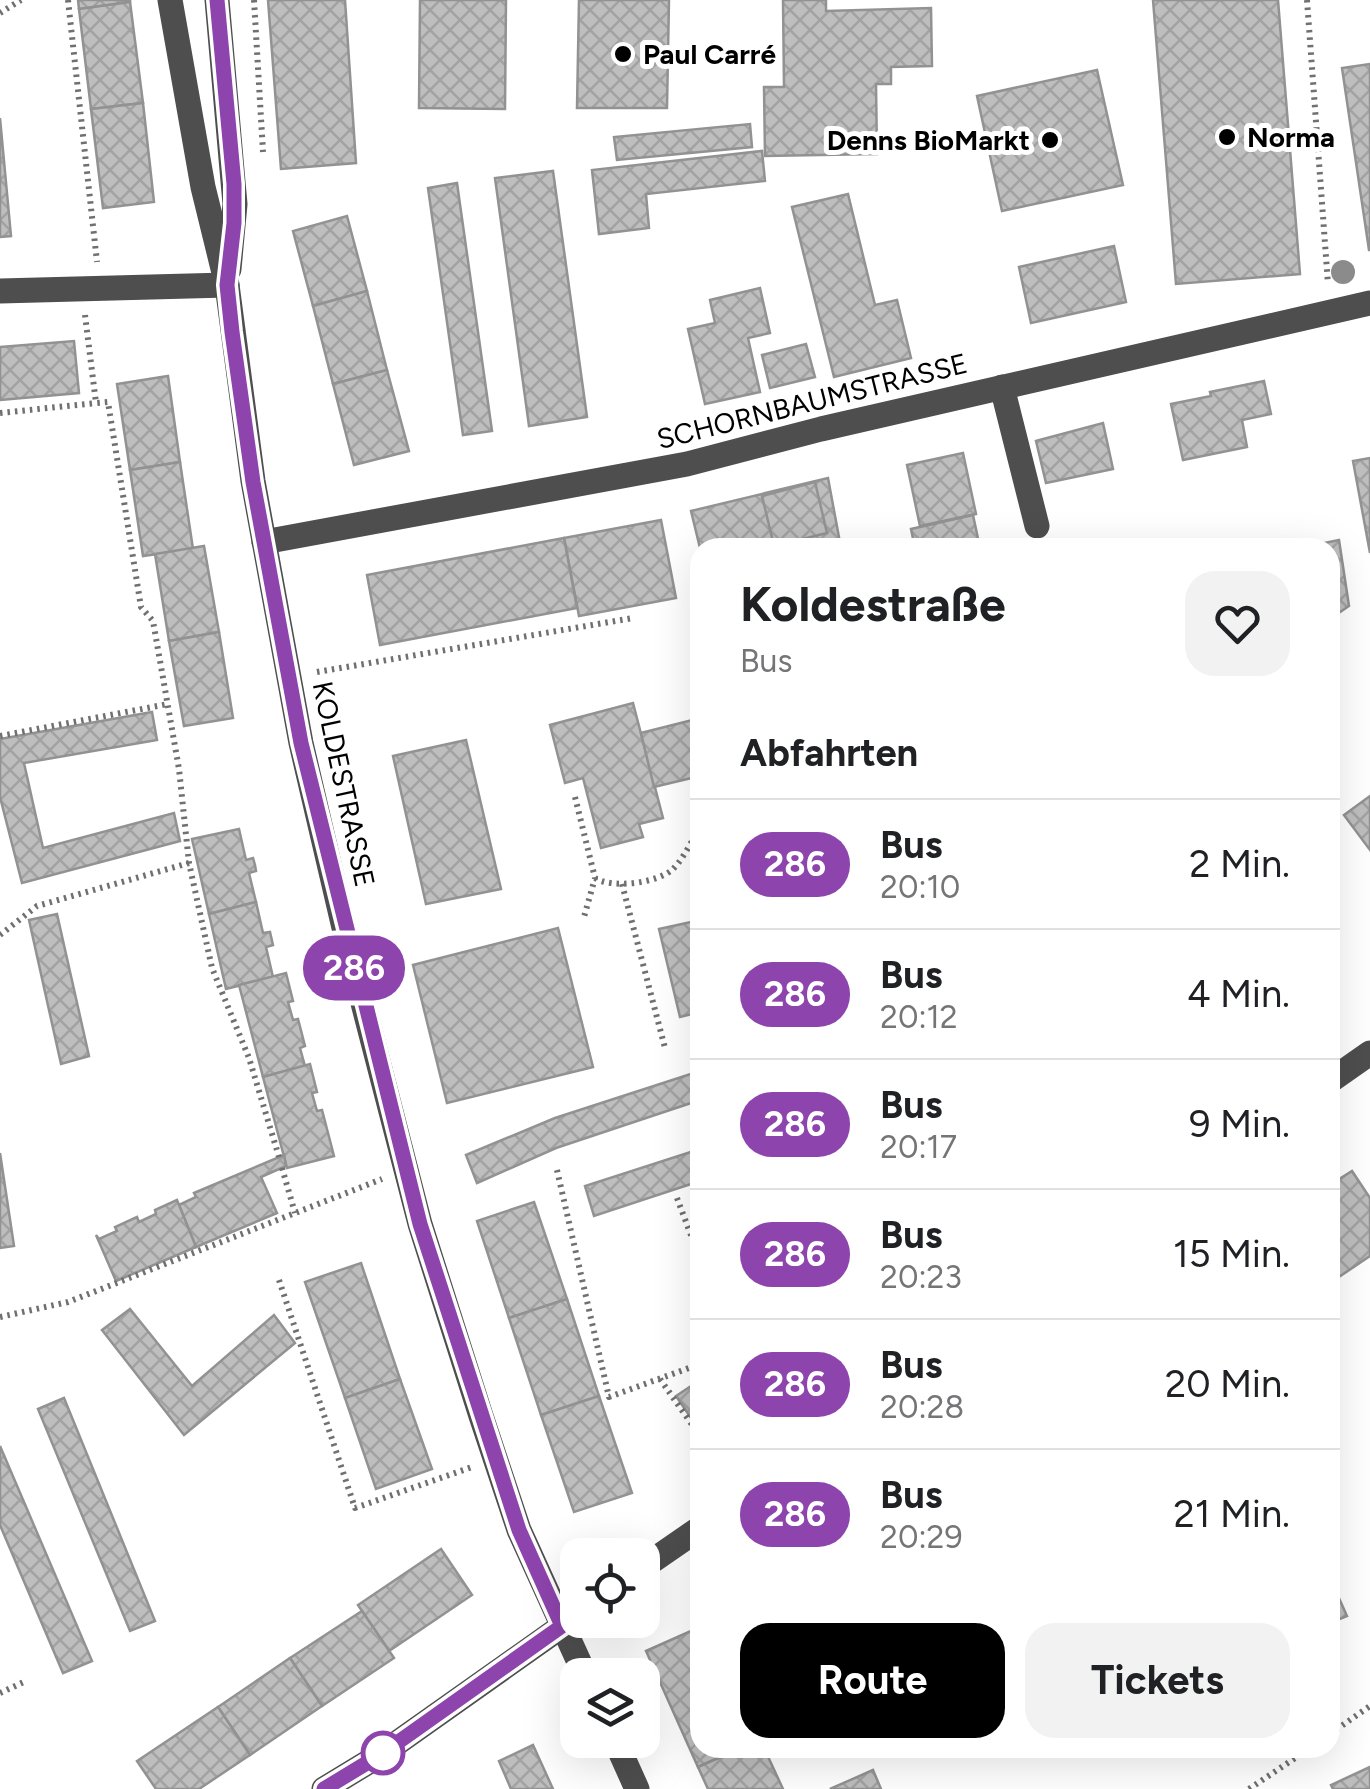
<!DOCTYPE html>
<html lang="de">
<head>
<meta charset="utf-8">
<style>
  body { margin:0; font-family:Figtree,sans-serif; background:#f2f2f2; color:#202124; height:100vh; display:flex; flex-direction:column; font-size:38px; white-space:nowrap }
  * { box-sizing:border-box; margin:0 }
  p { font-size:32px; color:#757577 }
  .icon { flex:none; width:55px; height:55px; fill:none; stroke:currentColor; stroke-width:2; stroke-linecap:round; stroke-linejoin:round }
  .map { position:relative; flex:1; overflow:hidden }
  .drawer { position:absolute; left:690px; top:538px; width:650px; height:1220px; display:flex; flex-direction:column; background:#fff; border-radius:30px; box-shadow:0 10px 40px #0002 }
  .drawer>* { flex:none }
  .badge { padding:0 20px; border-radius:32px; font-size:35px; line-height:65px }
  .fabs { position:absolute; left:560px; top:1538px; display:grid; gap:20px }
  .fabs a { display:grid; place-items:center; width:100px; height:100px; border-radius:20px; background:#fff; box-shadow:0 10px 40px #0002; font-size:50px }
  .map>.badge { position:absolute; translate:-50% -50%; box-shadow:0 0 0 5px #fff }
  h2 { padding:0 50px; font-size:38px; line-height:90px }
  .round { display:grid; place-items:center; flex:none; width:105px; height:105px; border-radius:30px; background:#f2f2f2 }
  .headline { display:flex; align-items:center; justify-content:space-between; height:170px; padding:0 50px }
  h1 { font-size:48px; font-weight:700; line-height:75px }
  .button { display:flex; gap:20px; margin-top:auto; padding:20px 50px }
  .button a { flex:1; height:115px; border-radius:30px; background:#000; color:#fff; font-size:40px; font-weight:700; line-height:115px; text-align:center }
  .button a+a { background:#f2f2f2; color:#202124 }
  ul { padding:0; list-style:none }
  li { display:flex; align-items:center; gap:30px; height:130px; padding:0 50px; border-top:2px solid #e0e0e0 }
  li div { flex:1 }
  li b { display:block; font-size:38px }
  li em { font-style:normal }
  li .badge { min-width:110px; font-weight:700; text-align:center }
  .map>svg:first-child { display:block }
  .building { fill:url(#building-cross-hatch); stroke:#929292; stroke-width:2.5 }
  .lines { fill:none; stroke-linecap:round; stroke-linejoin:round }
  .path { stroke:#707070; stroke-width:6; stroke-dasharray:2.5 5; stroke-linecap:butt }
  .minor { stroke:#4e4e4e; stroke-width:25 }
  .tree { fill:#8b8b8b }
  .line-casing { stroke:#fff; stroke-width:22 }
  .line { stroke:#8e44ad; stroke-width:15 }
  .poi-dot { fill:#000; stroke:#fff; stroke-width:4 }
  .stop-dot { fill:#fff; stroke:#8e44ad; stroke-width:5 }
  .labels { text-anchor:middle; stroke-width:10; stroke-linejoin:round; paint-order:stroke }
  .poi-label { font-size:28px; font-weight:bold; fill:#000; stroke:#fff; text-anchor:start }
  .street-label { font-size:28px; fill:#000; stroke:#fff }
</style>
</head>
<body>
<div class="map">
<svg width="1370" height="1789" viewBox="0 0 1370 1789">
  <defs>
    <pattern id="building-cross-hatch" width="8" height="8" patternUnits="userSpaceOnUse" patternTransform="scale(2.5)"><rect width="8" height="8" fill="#bebebe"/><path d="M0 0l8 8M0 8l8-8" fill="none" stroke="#a2a2a2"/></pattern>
  </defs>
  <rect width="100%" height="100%" fill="#fff"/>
  <!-- building -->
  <g class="building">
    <path d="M78 0H130V2L79 9Z"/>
    <path d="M268 0H345L356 163 281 169Z"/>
    <path d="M420 0H506L505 109 419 108Z"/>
    <path d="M579 0H669L667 108H577Z"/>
    <path d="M783 0H826V11L931 8 932 66 891 67V84H876L877 154 765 156 764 87H784Z"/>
    <path d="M1153 0H1278L1300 274 1176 284Z"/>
    <path d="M130 2 143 103 91 109 79 9Z"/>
    <path d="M1370 64V250H1369L1342 68Z"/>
    <path d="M1097 70 1123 185 1002 211 977 96Z"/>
    <path d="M143 103 154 202 103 208 91 109Z"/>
    <path d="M0 118 11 236 0 237Z"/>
    <path d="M750 124 752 147 617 160 614 137Z"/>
    <path d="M762 151 765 181 646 194 649 228 599 234 592 170Z"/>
    <path d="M553 171 587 417 529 426 495 178Z"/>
    <path d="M457 183 492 431 463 435 428 188Z"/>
    <path d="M848 194 875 305 897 300 911 358 834 377 792 207Z"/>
    <path d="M347 216 367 291 313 306 293 231Z"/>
    <path d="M1114 246 1126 302 1031 323 1019 267Z"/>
    <path d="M760 288 770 333 748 338 760 392 705 404 688 329 715 323 710 300Z"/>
    <path d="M367 291 387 370 333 384 313 306Z"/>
    <path d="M74 341 79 393 0 400V347Z"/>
    <path d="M806 344 815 377 770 388 762 355Z"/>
    <path d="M387 370 409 451 354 465 333 384Z"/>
    <path d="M168 376 180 462 130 470 117 384Z"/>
    <path d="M1264 381 1271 414 1242 420 1247 447 1183 460 1171 404 1211 396 1210 392Z"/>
    <path d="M1103 423 1113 469 1046 483 1036 441Z"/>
    <path d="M963 453 976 514 920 526 907 465Z"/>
    <path d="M1370 458V553L1353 461Z"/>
    <path d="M180 462 193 549 143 556 130 470Z"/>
    <path d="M828 478 841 548H700L691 511Z"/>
    <path d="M815 482 827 533 774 546 762 496Z"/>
    <path d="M973 515 980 548H915L911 529Z"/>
    <path d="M661 520 676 598 579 616 564 538Z"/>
    <path d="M564 538 577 608 380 645 367 575Z"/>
    <path d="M1339 540 1349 606 1330 619V548H1300Z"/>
    <path d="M204 546 219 632 169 641 155 554Z"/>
    <path d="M219 632 233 718 184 726 169 641Z"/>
    <path d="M633 703 663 818 639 824 643 837 601 848 583 778 565 783 550 725Z"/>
    <path d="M152 712 157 740 24 763 43 848 174 813 180 841 22 883 0 797V739Z"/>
    <path d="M700 718V776L654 787 641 733Z"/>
    <path d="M466 740 501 889 426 904 393 756Z"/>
    <path d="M1370 796V850L1344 815Z"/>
    <path d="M239 829 246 860 253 858 255 865 256 871 249 873 256 902 209 914 192 839Z"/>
    <path d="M256 902 263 933 270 932 273 945 266 947 273 977 226 989 209 914Z"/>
    <path d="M57 914 89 1056 61 1064 29 920Z"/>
    <path d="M700 920V1012L680 1017 659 929Z"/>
    <path d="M558 928 593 1067 447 1103 413 965Z"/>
    <path d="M286 973 293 1001 288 1002 293 1020 298 1019 305 1046 300 1048 305 1066 263 1077 239 985Z"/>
    <path d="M310 1064 317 1092 312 1093 317 1111 322 1110 334 1156 287 1168 263 1077Z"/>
    <path d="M700 1071V1100L556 1148 477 1183 466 1155 555 1118Z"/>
    <path d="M700 1149V1181L594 1216 585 1186Z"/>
    <path d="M0 1153 14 1246 0 1248Z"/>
    <path d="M284 1155 286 1166 261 1177 277 1213 196 1247 179 1205 196 1197 194 1193Z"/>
    <path d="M1352 1171 1370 1198V1256L1330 1283V1185Z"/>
    <path d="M177 1200 196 1247 116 1281 96 1235 99 1239 117 1231 115 1227 137 1217 139 1222 156 1214 155 1210Z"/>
    <path d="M534 1202 567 1299 509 1318 477 1221Z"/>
    <path d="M361 1263 400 1379 345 1398 305 1282Z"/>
    <path d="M567 1299 599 1396 541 1415 509 1318Z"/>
    <path d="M130 1309 192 1386 274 1315 295 1343 184 1435 102 1330Z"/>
    <path d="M400 1379 432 1469 376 1489 345 1398Z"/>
    <path d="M700 1380V1431L676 1396Z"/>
    <path d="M599 1396 632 1493 574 1512 541 1415Z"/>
    <path d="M64 1398 155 1621 130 1631 38 1409Z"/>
    <path d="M0 1446 92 1661 63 1673 0 1525Z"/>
    <path d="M441 1549 472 1595 389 1651 358 1605Z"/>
    <path d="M1330 1578 1347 1616 1330 1623Z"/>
    <path d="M362 1611 394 1658 322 1706 290 1658Z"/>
    <path d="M700 1627V1748H741L698 1767 646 1651Z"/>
    <path d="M290 1658 322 1706 250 1755 218 1707Z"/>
    <path d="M218 1707 250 1755 199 1789H156L137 1761Z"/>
    <path d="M533 1745 553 1789H511L499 1761Z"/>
    <path d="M741 1748H764L783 1789H708L698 1767Z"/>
    <path d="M1370 1767V1789H1333L1331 1785Z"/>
    <path d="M873 1770 881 1789H830Z"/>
  </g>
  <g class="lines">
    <!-- path -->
    <g class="path">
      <path d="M68 0 97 262"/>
      <path d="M254 0 263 152"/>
      <path d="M1307 0 1328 284"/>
      <path d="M0 13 21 0"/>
      <path d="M85 315 96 403 108 402 141 607 153 621 179 769 189 863 212 968 249 1058 279 1157"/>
      <path d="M0 413 96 403"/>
      <path d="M317 672 633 618"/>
      <path d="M0 736 168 704"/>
      <path d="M575 797 595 878 584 917"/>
      <path d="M595 878C612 889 658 883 673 869 684 858 692 840 700 827"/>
      <path d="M622 884 665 1048"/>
      <path d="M0 935 37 906 189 863"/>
      <path d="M282 1168 295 1213"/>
      <path d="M557 1170 609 1397 700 1364"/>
      <path d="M677 1198 700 1259"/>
      <path d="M279 1280 355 1508 472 1467"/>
      <path d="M0 1317 68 1302 382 1179"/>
      <path d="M660 1379 700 1436"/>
      <path d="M0 1693 26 1681"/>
      <path d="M1330 1734 1370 1706"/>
      <path d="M1249 1789 1310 1748"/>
    </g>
    <!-- minor -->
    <g class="minor">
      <path d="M170 0 203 187 227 285 253 481 301 743 348 945 420 1224 481 1416 519 1530 585 1675"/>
      <path d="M217 0 235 204 229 269"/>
      <path d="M0 291 227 285"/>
      <path d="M1002 387 1037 526"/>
      <path d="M264 542 687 464 821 429 1370 303"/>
      <path d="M1330 1081 1370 1053"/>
      <path d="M642 1568 700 1528"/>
      <path d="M615 1740 637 1789"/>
      <path d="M324 1789 380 1755 578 1615"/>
    </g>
  </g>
  <!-- trees -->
  <circle class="tree" cx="1343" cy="272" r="12"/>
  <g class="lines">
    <defs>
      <path id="line" d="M217 0 234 184V223L227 285 232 332 253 482 301 743 420 1224 519 1530 562 1626 380 1755 324 1789"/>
    </defs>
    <!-- line casing -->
    <use href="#line" class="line-casing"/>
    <!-- line -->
    <use href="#line" class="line"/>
  </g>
  <!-- markers -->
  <g class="poi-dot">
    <circle cx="623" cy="54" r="10"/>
    <circle cx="1227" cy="137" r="10"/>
    <circle cx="1050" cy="140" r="10"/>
  </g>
  <circle class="stop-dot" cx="383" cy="1753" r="20"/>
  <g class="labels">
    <!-- poi labels -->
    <g class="poi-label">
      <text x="643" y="64">Paul Carré</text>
      <text x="1247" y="147">Norma</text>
      <text x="1030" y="150" text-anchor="end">Denns BioMarkt</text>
    </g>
    <!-- street labels -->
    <g class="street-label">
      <text transform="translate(812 401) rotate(-14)" y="10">SCHORNBAUMSTRASSE</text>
      <text transform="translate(344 784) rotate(78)" y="10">KOLDESTRASSE</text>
    </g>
  </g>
</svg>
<div class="fabs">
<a><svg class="icon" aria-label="locate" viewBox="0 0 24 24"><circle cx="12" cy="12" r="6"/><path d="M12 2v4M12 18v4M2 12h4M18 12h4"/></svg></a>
<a><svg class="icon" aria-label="layers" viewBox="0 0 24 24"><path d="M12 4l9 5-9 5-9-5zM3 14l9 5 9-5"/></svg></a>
</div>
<b class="badge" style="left:354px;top:968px;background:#8e44ad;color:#fff">286</b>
<section class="drawer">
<div class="headline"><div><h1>Koldestraße</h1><p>Bus</p></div><a class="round"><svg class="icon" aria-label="heart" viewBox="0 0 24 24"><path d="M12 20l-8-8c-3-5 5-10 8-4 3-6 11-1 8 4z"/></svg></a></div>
<h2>Abfahrten</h2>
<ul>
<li><span class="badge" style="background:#8e44ad;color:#fff">286</span><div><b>Bus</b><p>20:10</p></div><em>2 Min.</em></li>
<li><span class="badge" style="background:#8e44ad;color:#fff">286</span><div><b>Bus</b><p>20:12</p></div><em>4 Min.</em></li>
<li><span class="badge" style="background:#8e44ad;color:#fff">286</span><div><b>Bus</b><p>20:17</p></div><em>9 Min.</em></li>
<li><span class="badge" style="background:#8e44ad;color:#fff">286</span><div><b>Bus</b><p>20:23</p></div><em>15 Min.</em></li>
<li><span class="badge" style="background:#8e44ad;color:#fff">286</span><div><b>Bus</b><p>20:28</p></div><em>20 Min.</em></li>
<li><span class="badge" style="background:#8e44ad;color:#fff">286</span><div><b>Bus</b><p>20:29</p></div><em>21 Min.</em></li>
</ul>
<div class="button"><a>Route</a><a>Tickets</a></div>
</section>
</div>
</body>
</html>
